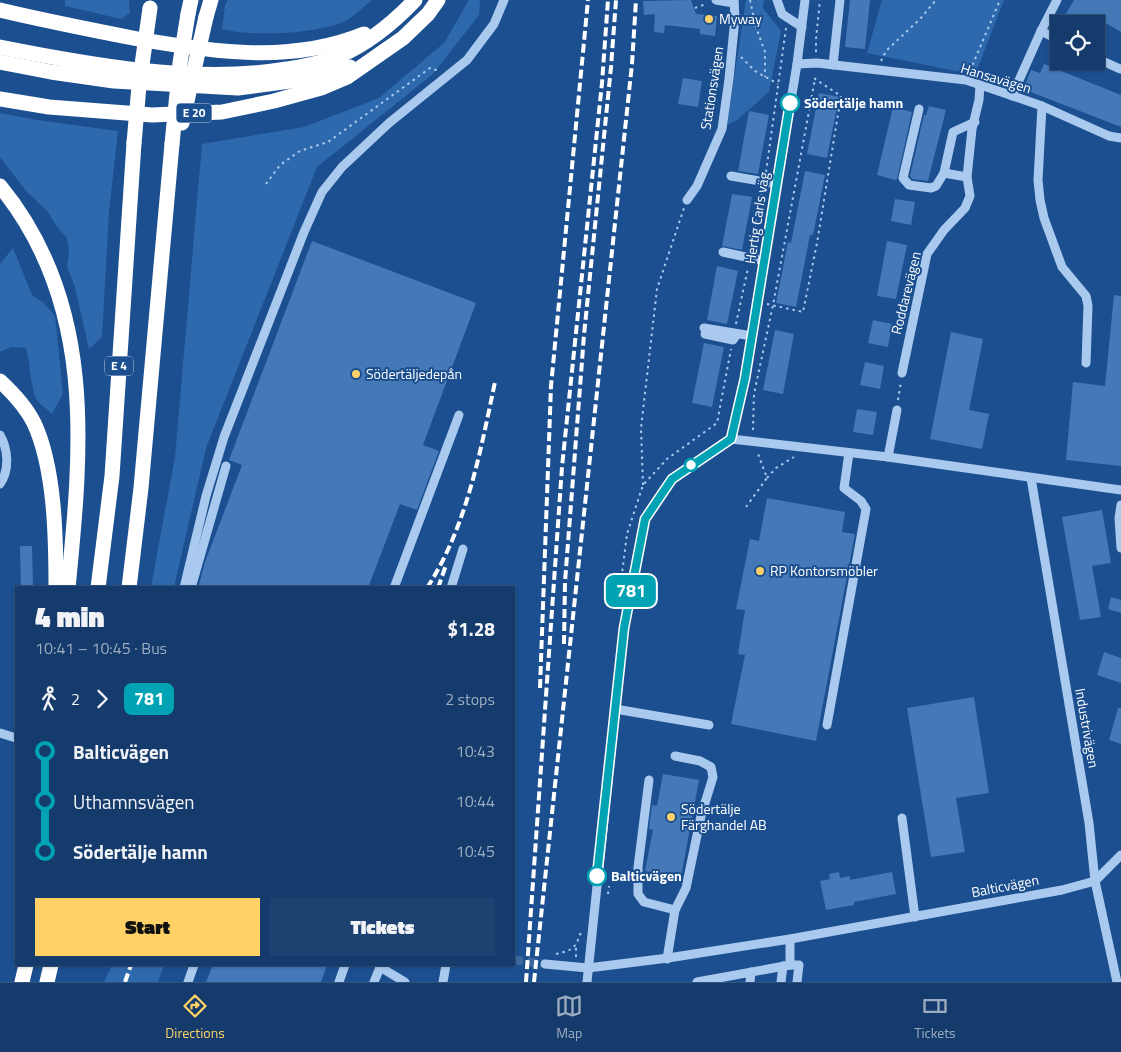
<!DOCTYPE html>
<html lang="en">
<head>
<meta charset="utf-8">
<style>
  body { margin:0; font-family:"Titillium Web",sans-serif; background:#1d4271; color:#f1f3f6; height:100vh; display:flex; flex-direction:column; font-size:19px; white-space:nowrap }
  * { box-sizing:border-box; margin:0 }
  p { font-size:16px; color:#9dadc1 }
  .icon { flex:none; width:28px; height:28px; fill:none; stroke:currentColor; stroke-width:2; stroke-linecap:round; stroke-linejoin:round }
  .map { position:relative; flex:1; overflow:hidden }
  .sheet { position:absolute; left:15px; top:586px; width:500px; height:380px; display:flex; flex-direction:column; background:#143b6b; border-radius:0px; box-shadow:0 1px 4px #0004,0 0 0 1px #33557e }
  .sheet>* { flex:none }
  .badge { padding:0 10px; border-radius:8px; font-size:18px; line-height:32px }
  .tools { position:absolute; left:1050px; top:15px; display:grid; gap:10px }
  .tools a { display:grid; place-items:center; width:55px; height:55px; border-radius:0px; background:#143b6b; box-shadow:0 1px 4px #0004,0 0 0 1px #33557e; font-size:25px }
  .map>.badge { position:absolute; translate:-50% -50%; box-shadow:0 0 0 2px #fff }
  .legs { display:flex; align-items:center; gap:8px; height:55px; padding:0 20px; font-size:16px }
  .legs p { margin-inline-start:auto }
  .overview { display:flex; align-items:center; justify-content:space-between; height:85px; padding:0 20px }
  h1 { font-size:28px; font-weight:800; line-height:38px }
  .action { display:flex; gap:10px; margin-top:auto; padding:10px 20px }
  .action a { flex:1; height:58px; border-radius:0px; background:#ffd166; color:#111; font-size:20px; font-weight:800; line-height:58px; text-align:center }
  .action a+a { background:#1d4271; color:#f1f3f6 }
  ul { padding:0 20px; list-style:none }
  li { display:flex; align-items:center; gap:18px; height:50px; font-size:19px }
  li i { display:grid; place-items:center; width:8px; height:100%; margin:0 6px; background:currentColor }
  li i::after { content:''; width:12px; height:12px; margin:-6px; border:4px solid; border-radius:50%; background:#143b6b }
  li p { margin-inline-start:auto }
  li:first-child i { background:linear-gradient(#0000 50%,currentColor 0) }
  li:last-child i { background:linear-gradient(currentColor 50%,#0000 0) }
  .tabs { display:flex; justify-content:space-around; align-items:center; height:70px; border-top:1px solid #33557e; background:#143b6b; font-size:14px; color:#9dadc1 }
  .tabs a { display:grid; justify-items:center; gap:2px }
  .tabs .current { color:#ffd166 }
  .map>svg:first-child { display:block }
  .green { fill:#2e69ad }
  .building { fill:#4478b7 }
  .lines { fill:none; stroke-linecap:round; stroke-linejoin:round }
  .minor-tunnel { stroke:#3d69a0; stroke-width:9; stroke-dasharray:9 4.5; stroke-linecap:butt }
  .path { stroke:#a9c9ee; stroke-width:2; stroke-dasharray:2.5 4; stroke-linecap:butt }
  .minor { stroke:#a9c9ee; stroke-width:9 }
  .highway { stroke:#fff; stroke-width:15 }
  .rail { stroke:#fff; stroke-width:4; stroke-dasharray:9 4; stroke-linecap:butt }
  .highway-bridge { stroke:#fff; stroke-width:15 }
  .line-1-casing { stroke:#fff; stroke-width:11 }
  .line-1 { stroke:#00a3b4; stroke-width:8 }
  .poi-dot { fill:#ffd166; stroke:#1b4f8f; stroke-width:2 }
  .stop-1-dot { fill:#fff; stroke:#00a3b4; stroke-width:2.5 }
  .labels { text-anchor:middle; stroke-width:4; stroke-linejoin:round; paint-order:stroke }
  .shield { fill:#1b4f8f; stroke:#bbcadd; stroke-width:1 }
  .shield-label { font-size:12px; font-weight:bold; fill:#fff }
  .poi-label { font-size:14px; fill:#fff; stroke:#1b4f8f; text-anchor:start }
  .street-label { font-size:14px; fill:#fff; stroke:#1b4f8f }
  .stop-label { font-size:14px; font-weight:bold; fill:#fff; stroke:#1b4f8f; text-anchor:start }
</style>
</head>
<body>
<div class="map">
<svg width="1121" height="982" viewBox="0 0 1121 982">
  <rect width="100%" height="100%" fill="#1b4f8f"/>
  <!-- green -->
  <g class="green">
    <path d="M65 0H129L130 13 121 19 65 6Z"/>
    <path d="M228 0H372C363 7 352 19 341 23 311 34 253 37 222 29L225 5Z"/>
    <path d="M469 0H480L479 15 433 74 317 167 206 448 174 587H151L175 457 202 144 304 127 379 98 444 43Z"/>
    <path d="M746 0H764L763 8 781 31 769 92 737 120 727 125Z"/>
    <path d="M882 0H1004L975 75 867 53Z"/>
    <path d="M0 113 37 120 118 131 109 212 102 337 89 349 75 287 67 267 69 251 67 238 57 227 48 212 26 191 0 157Z"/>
    <path d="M13 248 32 295 44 303 55 316 63 394 52 414C47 409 40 405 37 400 31 390 30 362 26 348L11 347 0 352V264Z"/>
    <path d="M112 965H164L158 982H104Z"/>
  </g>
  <!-- building -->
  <g class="building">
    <path d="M691 0 696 14 717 16 715 36 700 34V29L665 25 664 33 654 32 655 14 644 15 643 1Z"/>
    <path d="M850 0H870L865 49 845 47Z"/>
    <path d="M1074 0H1121V32L1095 17 1091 24H1072L1063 19Z"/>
    <path d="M1044 64 1121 95V127L1023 89 1031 70 1040 73Z"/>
    <path d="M683 78 702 81 698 107 678 104Z"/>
    <path d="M819 93 839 97 827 158 807 154Z"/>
    <path d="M929 106 946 110 928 181 912 179 910 176 924 115H926Z"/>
    <path d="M893 107 912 112 897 179 895 180 877 175Z"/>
    <path d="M749 111 769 115 758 174 738 171Z"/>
    <path d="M805 171 825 175 813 235H810L796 307 776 303 788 242 791 243Z"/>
    <path d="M732 194 752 197 742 250 722 246Z"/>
    <path d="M895 199 915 202 911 225 891 221Z"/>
    <path d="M312 241 476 303 423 445 439 451 417 510 400 504 368 588H198L205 562 242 465 229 460Z"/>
    <path d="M887 241 907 245 896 299 877 296Z"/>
    <path d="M717 266 738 271 727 324 707 320Z"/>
    <path d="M1114 295 1121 296V466L1066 460 1073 382 1105 386Z"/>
    <path d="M873 320 892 324 888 347 868 343Z"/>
    <path d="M775 330 794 334 783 394 763 390Z"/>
    <path d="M951 332 983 339 969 410 989 414 982 449 930 439Z"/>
    <path d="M704 343 724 347 712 407 692 403Z"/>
    <path d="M865 362 884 366 880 389 860 385Z"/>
    <path d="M857 409 877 412 873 435 853 432Z"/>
    <path d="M767 498 845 512 842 532 855 534 816 741 731 724 745 655 738 654 745 610 736 609 750 539 759 541Z"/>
    <path d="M1102 510 1111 563 1092 566 1101 617 1080 620 1062 517Z"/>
    <path d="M20 546H32L33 588H21Z"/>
    <path d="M1111 597 1121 600V613L1108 609Z"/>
    <path d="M1104 652 1121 658V683L1097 675Z"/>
    <path d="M974 697 989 793 956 798 965 852 931 857 907 708Z"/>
    <path d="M1118 708H1121V744L1109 740Z"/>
    <path d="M663 774 699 780 681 877 645 871 653 830 649 829 652 805 657 806Z"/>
    <path d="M839 872 840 878 850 876V880L892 872 896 894 854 902V905L826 910 820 881 830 879 829 874Z"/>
    <path d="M213 965H327L321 982H206Z"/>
  </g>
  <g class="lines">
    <!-- minor-tunnel -->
    <path class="minor-tunnel" d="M514 960 545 964"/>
    <!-- path -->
    <g class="path">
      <path d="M750 0 756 27 765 52V77"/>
      <path d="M695 8 706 4"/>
      <path d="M816 52V39L820 0"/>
      <path d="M741 57 755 71 778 84"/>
      <path d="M881 61 886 51 920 19 936 0"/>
      <path d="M970 71 1000 0"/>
      <path d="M766 172 786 28"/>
      <path d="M266 184 280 165 300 151 328 142 430 68 439 71"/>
      <path d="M751 248 762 192"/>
      <path d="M767 304 803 312 817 243 841 96 815 79 816 74"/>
      <path d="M736 324 748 268"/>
      <path d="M898 400 901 382"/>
      <path d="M753 430 754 394 773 305 815 79"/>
      <path d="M767 478 776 468 794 457"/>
      <path d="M643 485 641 428 657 289 684 208"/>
      <path d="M746 507 767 478 757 451"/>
      <path d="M619 597 627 534 643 485 667 459 717 423 731 349"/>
      <path d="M608 894 609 886"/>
      <path d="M556 954C573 950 575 949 581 932"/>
      <path d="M576 957V947"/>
    </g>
    <!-- minor -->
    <g class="minor">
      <path d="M716 0 734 3"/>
      <path d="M777 0 782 14 802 27"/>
      <path d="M1041 31 1059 40"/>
      <path d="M1096 58 1120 69"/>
      <path d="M797 64 817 63 966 80 1042 106 1109 136 1121 138"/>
      <path d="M833 65 840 0"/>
      <path d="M1012 96 1041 31 1057 0"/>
      <path d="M1042 106 1038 180 1040 200 1044 218 1062 267 1086 296 1088 306 1086 363"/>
      <path d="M919 109 903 178 909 185 931 188 936 186 944 173"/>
      <path d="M731 176 777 184"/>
      <path d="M967 177 944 173 953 132 975 122"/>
      <path d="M687 200 697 186 722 129 729 79 735 18 734 0"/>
      <path d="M723 252 764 261"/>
      <path d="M704 328 752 336"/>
      <path d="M705 334 733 340 737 334"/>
      <path d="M902 373 927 254 944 230 965 208 970 196 967 177 972 129 979 100 980 85"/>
      <path d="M0 435C8 449 10 470 0 484"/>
      <path d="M731 439 745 378 797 64 805 0"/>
      <path d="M888 457 897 410"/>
      <path d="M1031 478 1089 823 1095 881 1117 982"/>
      <path d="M1121 505 1119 518 1121 548"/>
      <path d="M184 588 206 496 224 437 304 232 322 192 342 167 389 123 467 60 494 24 504 0"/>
      <path d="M191 588 226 466"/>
      <path d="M394 588 459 415"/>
      <path d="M451 588 463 549"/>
      <path d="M615 709 709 725"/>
      <path d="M827 725 866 509 861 501 844 488 849 453"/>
      <path d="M0 733 16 738"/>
      <path d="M649 780 638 867V894L644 902 675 910 667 959"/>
      <path d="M902 818 915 917"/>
      <path d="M675 910 686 888 701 816 713 777 711 767 700 761 675 756"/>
      <path d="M545 964 588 968 668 958 790 939 1062 890 1095 881 1121 855"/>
      <path d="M790 965H799L797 982"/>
      <path d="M380 967 405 982"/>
      <path d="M188 982 194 965"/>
      <path d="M339 982 345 965"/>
      <path d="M374 982 381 965"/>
      <path d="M443 982 446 965"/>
      <path d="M587 982 624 628 645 519 672 479 731 439 888 457 1121 490"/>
      <path d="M697 982 790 965V939"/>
      <path d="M750 982 751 972"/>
      <path d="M781 982 783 966"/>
    </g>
    <!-- highway -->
    <g class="highway">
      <path d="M0 10C46 21 92 30 138 39 213 52 291 64 364 34"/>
      <path d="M188 14 191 0"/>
      <path d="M206 17 211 0"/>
      <path d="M0 47C90 65 196 84 287 69 304 66 323 63 339 56 367 44 394 22 415 0"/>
      <path d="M0 62 51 72 114 81 238 88 313 78 350 67"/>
      <path d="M0 99 49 107 152 115 222 112 274 101 321 88 347 77 403 38 428 14 438 0"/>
      <path d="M0 186C96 303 82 447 68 588"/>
      <path d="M0 381C13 393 26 407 34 423 55 468 56 538 56 588"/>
      <path d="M98 588 112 476 134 143"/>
      <path d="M129 588 141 488 172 144"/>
      <path d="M22 982 26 965"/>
      <path d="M47 982 51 965"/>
    </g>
    <!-- rail -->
    <g class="rail">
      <path d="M427 588C467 526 480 453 495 382"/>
      <path d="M438 588 446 565"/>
      <path d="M564 644 565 582 584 335 611 67 616 0"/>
      <path d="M540 688 551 386 588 0"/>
      <path d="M125 982 131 965"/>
      <path d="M526 982 562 467 602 83 608 0"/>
      <path d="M534 982 632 64 636 0"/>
    </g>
    <!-- highway-bridge -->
    <g class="highway-bridge">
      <path d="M182 123 206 17"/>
      <path d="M134 143 139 86 150 8"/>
      <path d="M172 144 180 63 188 14"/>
    </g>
  </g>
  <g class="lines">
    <defs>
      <path id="line-1" d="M597 876 624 628 645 519 672 479 731 439 745 378 790 103"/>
    </defs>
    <!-- line-1 casing -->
    <use href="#line-1" class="line-1-casing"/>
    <!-- line-1 -->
    <use href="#line-1" class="line-1"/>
  </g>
  <!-- markers -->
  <g class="poi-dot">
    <circle cx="709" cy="19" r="5"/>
    <circle cx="356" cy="374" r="5"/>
    <circle cx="760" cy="571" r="5"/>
    <circle cx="671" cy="817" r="5"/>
  </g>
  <g class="stop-1-dot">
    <circle cx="790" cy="103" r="9"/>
    <circle cx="691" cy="465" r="6"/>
    <circle cx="597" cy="876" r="9"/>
  </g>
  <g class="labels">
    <!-- shield labels -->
    <g class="shield">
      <rect x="176.5" y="103.5" width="35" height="19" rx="4"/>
      <rect x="105" y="356.5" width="28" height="19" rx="4"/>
    </g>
    <g class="shield-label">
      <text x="194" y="117">E 20</text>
      <text x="119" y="370">E 4</text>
    </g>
    <!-- poi labels -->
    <g class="poi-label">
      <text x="719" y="24">Myway</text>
      <text x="366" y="379">Södertäljedepån</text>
      <text x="770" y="576">RP Kontorsmöbler</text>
      <text x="681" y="814">Södertälje<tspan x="681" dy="16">Färghandel AB</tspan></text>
    </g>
    <!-- street labels -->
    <g class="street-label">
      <text transform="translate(996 78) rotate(17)" y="5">Hansavägen</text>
      <text transform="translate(712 88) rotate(-81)" y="5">Stationsvägen</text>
      <text transform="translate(757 218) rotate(-81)" y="5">Hertig Carls väg</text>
      <text transform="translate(906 293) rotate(-76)" y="5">Roddarevägen</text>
      <text transform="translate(1087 728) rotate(80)" y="5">Industrivägen</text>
      <text transform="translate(1005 886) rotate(-11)" y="5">Balticvägen</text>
    </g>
    <!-- stop labels -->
    <g class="stop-label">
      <text x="804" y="108">Södertälje hamn</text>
      <text x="611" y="881">Balticvägen</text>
    </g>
  </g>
</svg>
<div class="tools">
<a><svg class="icon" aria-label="locate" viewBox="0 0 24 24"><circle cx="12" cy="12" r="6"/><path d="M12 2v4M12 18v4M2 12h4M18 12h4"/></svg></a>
</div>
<b class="badge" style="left:631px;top:591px;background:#00a3b4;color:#fff">781</b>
<section class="sheet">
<div class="overview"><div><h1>4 min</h1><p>10:41 – 10:45 · Bus</p></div><b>$1.28</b></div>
<div class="legs"><svg class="icon" aria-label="walk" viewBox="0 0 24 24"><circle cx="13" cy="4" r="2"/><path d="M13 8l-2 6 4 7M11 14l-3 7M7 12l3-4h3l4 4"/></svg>2<svg class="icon" aria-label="forward" viewBox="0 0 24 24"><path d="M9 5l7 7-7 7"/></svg><b class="badge" style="background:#00a3b4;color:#fff">781</b><p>2 stops</p></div>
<ul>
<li><i style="color:#00a3b4"></i><b>Balticvägen</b><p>10:43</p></li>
<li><i style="color:#00a3b4"></i><span>Uthamnsvägen</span><p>10:44</p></li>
<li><i style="color:#00a3b4"></i><b>Södertälje hamn</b><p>10:45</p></li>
</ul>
<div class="action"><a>Start</a><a>Tickets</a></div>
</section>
</div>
<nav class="tabs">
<a class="current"><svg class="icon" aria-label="directions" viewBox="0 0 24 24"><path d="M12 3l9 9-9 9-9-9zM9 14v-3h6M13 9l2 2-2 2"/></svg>Directions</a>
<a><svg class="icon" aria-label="map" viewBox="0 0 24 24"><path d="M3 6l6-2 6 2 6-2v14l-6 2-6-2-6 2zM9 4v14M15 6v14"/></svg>Map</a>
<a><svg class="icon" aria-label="tickets" viewBox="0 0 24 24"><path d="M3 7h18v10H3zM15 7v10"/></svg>Tickets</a>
</nav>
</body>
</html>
